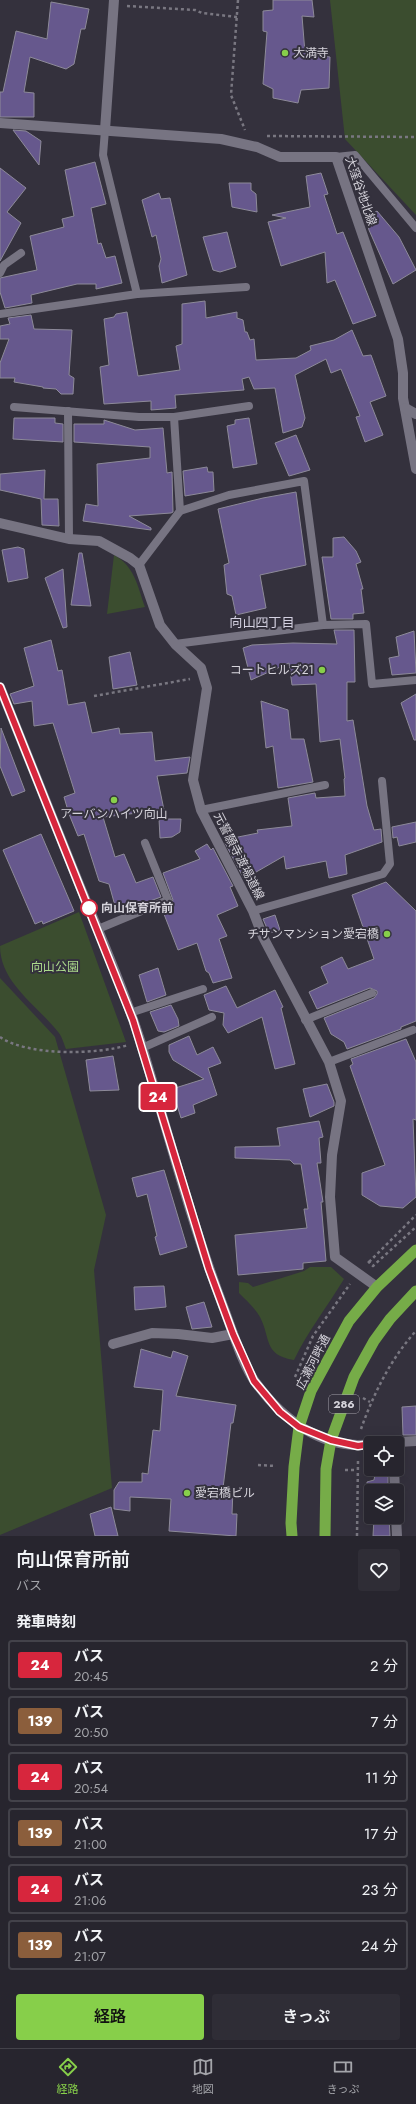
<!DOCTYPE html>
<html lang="ja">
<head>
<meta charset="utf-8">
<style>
  body { margin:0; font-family:Jost,"Noto Sans JP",sans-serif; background:#2f2d36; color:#f1f3f6; height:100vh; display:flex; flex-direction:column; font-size:15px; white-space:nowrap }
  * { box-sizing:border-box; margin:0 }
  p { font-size:13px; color:#a4a5aa }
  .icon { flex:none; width:22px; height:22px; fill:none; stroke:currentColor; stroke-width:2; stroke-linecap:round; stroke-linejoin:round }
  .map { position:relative; height:1536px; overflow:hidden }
  .sheet { display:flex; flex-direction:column; background:#27252e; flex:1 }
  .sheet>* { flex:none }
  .badge { padding:0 8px; border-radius:3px; font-size:14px; line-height:26px }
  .buttons { position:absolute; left:364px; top:1436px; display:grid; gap:8px }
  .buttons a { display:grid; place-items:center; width:40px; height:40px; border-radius:4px; background:#27252e; box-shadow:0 4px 16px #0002,0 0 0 1px #43424a; font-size:20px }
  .map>.badge { position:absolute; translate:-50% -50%; box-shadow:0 0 0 2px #fff }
  h2 { padding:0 16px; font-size:15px; line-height:36px }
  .round { display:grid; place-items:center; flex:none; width:42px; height:42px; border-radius:4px; background:#2f2d36 }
  .headline { display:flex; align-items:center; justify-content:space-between; height:68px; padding:0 16px }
  h1 { font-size:19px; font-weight:600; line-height:30px }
  .cta { display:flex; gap:8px; margin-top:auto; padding:8px 16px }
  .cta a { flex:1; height:46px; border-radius:4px; background:#87cf4a; color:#111; font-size:16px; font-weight:600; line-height:46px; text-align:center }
  .cta a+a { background:#2f2d36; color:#f1f3f6 }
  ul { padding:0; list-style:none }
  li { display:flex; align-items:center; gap:12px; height:50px; margin:0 8px 6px; padding:0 8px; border:2px solid #43424a; border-radius:4px }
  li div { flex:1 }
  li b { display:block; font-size:15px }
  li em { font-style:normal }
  li .badge { min-width:44px; font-weight:700; text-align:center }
  .dock { display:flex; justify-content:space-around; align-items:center; height:56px; border-top:1px solid #43424a; background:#27252e; font-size:11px; color:#a4a5aa }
  .dock a { display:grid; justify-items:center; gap:2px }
  .dock .current { color:#87cf4a }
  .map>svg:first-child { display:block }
  .green { fill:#3b4d2f }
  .building { fill:#66588d; stroke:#8d8a99 }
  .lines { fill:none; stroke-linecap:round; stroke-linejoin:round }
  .path { stroke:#797781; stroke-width:2.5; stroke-dasharray:3 3; stroke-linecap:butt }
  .service { stroke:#777482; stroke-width:8 }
  .minor { stroke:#777482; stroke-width:10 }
  .tertiary { stroke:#777482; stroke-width:10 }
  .trunk { stroke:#76ac48; stroke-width:11 }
  .line-casing { stroke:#fff; stroke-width:9 }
  .line { stroke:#d7263d; stroke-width:6 }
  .poi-dot { fill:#87cf4a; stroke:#34313d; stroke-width:1.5 }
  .stop-dot { fill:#fff; stroke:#d7263d; stroke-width:2 }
  .labels { text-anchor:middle; stroke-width:4; stroke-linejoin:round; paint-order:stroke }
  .shield { fill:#34313d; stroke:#a5a3ac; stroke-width:1 }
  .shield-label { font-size:11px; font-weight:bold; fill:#d6d4dc }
  .poi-label { font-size:12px; fill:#d6d4dc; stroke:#34313d; text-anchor:start }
  .street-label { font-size:12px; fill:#d6d4dc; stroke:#34313d }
  .stop-label { font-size:12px; font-weight:bold; fill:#d6d4dc; stroke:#34313d; text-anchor:start }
  .park-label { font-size:12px; fill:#abd98b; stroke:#34313d }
  .neighbourhood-label { font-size:13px; fill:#d4d1e1; stroke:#34313d }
</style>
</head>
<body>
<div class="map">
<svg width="416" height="1536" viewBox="0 0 416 1536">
  <rect width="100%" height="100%" fill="#34313d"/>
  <!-- green -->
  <g class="green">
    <path d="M330 0H416V215L345 139Z"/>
    <path d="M114 555C135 567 137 585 145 607L107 614Z"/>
    <path d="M79 912 126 1042 66 1049C64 1044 62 1037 59 1033 38 1006 0 983 0 946Z"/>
    <path d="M0 978 55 1037 106 1215 94 1270 112 1488 0 1535Z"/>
    <path d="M310 1267H331L344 1279C327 1307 308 1331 294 1360 263 1355 271 1338 260 1317 255 1308 246 1300 239 1293V1282L248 1283 253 1287 304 1271Z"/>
  </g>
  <!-- building -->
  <g class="building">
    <path d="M273 0H312L314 17 302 16 305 53 330 57 329 88 301 90 298 103 273 98V89L263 84 267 32 263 31V11L273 10Z"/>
    <path d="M51 2 89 9 85 29H81L74 64 66 69 30 57 24 92 34 93V117H0V92H3L16 31 47 39Z"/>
    <path d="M13 130 26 131 41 141 39 165Z"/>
    <path d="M95 162 106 204 91 208 98 244 101 243 106 258 115 256 122 283 96 289V284H77L31 295 32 303 5 308 0 292V278L37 270 30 236 64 227 62 219 74 216 65 170Z"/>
    <path d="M0 168 26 188 7 212 21 223 0 261Z"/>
    <path d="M321 173 328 194 324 195 337 234 343 232 376 316 353 324 335 280 327 283 325 252 281 266 268 222 286 218 272 215 310 207 306 176Z"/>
    <path d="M229 183H251V190L256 194 257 212 232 207Z"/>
    <path d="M159 193 161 199 170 198 187 275 162 283 159 266 161 259 156 235 152 237 142 200Z"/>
    <path d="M377 211 399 237 416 270 393 284 369 230 366 218Z"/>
    <path d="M227 232 236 267 220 272 213 270 203 237Z"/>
    <path d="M205 301 206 318 237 312V318L243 320 245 332H247L250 340 254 339 256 360 296 358 311 350 310 346 334 340 352 330 363 356 371 355 386 396 370 402 383 435 365 442 356 417 360 416 341 369 331 373 326 359 295 375 305 418 302 427 283 433 275 388 254 389 249 377 242 379 244 390 175 395 176 408 151 410V401L104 404 100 367 109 365 104 319 114 317 116 314 127 312 138 376 180 370 176 346 182 344V304Z"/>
    <path d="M31 315 34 329 72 330 69 375 74 378 73 394H61L56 389 43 388V387L14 382 15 378H0V363L9 339H0V326L10 324 8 318Z"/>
    <path d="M14 418H55V423L63 424V442L13 439Z"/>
    <path d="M249 418 257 464 233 468 227 426 235 424V420Z"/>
    <path d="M104 420 135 430 163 428 167 473 172 472 173 512 171 513 129 516 151 528V530L83 521 86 504 98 506 97 464 150 458V447L74 442V424H104Z"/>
    <path d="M296 435 310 470 289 476 275 443Z"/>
    <path d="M207 467 208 472H213L214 491 185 496 183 471Z"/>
    <path d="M45 470 44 499H58L59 526 42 525 41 499 0 490V474Z"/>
    <path d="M296 492 306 565 260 575 266 608 236 615 232 596 227 594 224 565 229 563 218 509 263 498Z"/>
    <path d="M344 537 356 551 361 562 356 564 363 589H361L364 613 353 614V619H331L322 557H333V538Z"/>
    <path d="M18 547 24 549 28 578 8 582 2 550Z"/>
    <path d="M79 553H82L91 606 71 605Z"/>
    <path d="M63 569 67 627 63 628 45 578Z"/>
    <path d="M334 630H354L355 682H347V721L353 720 367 806 374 830 381 829 382 842 345 855 347 874 329 878 326 861 286 869 284 856 244 879 225 843 238 837 258 833 257 830 292 826 288 798 315 793 316 798 345 796 344 779 345 778 340 739 320 742 316 684 292 685 289 663 251 680 243 648 252 645 293 643 337 644Z"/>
    <path d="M414 631 416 673 392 675 389 658 399 656 396 637Z"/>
    <path d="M51 640 58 671 62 670 68 705 85 702 92 733 119 728 120 734 152 732 155 761 190 757 187 773 157 776 164 810 103 817 115 857 124 854 136 883 153 877 161 897 117 913 109 884 99 881 84 834 78 836 69 814 64 797 75 793 53 723 34 726 32 701 14 704 10 694 34 686 24 648Z"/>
    <path d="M130 652 137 685 113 689 109 657Z"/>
    <path d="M416 694V740H414L401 703Z"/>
    <path d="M261 701 288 710 291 739H304L313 782 278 788 273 746 266 748Z"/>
    <path d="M1 728 25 791 12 796 0 766Z"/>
    <path d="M159 819H181L180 832 172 837 160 838Z"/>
    <path d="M416 822V842L399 846 397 837 393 838 392 827Z"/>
    <path d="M41 834 74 911 43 924 42 921 35 924 3 850Z"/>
    <path d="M207 844 211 850 213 848 233 886 230 887 238 906 217 915 227 936 219 939 232 978 213 983 209 973 206 971 197 943 178 950 162 909 170 905 173 900 163 873 200 859 195 851Z"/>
    <path d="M386 882 416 911V1021L401 1027V1029L347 1049 344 1042 331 1034 324 1018 374 998 377 994V991L370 988 317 1009 309 992 328 983 321 967 342 957 348 969 374 959 352 895Z"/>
    <path d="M275 915 280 930 269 933 263 919Z"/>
    <path d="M158 968 166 995 147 1002 139 975Z"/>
    <path d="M226 986 237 1008 275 990 283 1007 281 1008 295 1064 275 1069 262 1017 228 1033 223 1025 224 1013 209 1010 204 995Z"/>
    <path d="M171 1005 178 1019 179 1026 164 1032 158 1031 150 1012Z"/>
    <path d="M189 1036 197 1055 213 1047 221 1063 208 1068 217 1095 193 1105 195 1113 181 1118 172 1089 204 1079 173 1060 169 1052V1045Z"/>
    <path d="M406 1039 416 1062V1120L413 1119 416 1197 403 1208 380 1206 362 1195V1173L385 1165 350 1066 353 1064 351 1059Z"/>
    <path d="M113 1056 119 1090 90 1091 86 1060Z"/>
    <path d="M327 1084 334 1102V1106L310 1117 303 1089Z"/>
    <path d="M319 1121 323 1137 319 1138 321 1163H317L323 1202H321L326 1261 303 1263V1269L238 1275 235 1235 307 1228 304 1209H308L301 1164H294L290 1160 235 1158V1147L280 1146 277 1128Z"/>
    <path d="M164 1170 187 1247 160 1255 155 1237 157 1236 147 1194 137 1197 132 1178Z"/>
    <path d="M164 1286 166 1307 135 1310 134 1287Z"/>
    <path d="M204 1302 212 1327 192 1329 186 1307Z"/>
    <path d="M141 1349 171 1358 173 1351 188 1356 176 1396 236 1405 233 1423H231L223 1488 233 1489 232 1514H237L236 1536 169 1531 171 1499 130 1497V1511L114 1509V1490L119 1482H142V1473L148 1474 153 1430 160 1431 163 1390 134 1387Z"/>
    <path d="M416 1406V1435H403L402 1407Z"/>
    <path d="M376 1469H381L388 1477V1491H371V1517H389L390 1536H373L374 1518 368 1519 367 1482 374 1480Z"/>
    <path d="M111 1507 118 1536H95L90 1514Z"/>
  </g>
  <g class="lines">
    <!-- path -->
    <g class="path">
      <path d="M238 0 231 95 245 130"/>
      <path d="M127 6 195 10 202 13 237 17"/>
      <path d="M267 136 416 137"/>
      <path d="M94 696 190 679"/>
      <path d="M0 1037C27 1056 97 1055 128 1045"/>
      <path d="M369 1262 416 1215"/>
      <path d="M368 1263 369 1262 373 1266 416 1227"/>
      <path d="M295 1377 313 1336 350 1284"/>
      <path d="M363 1398 370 1402"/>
      <path d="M361 1429C373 1395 391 1358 416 1331"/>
      <path d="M258 1465 276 1466"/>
      <path d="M345 1470H357"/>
      <path d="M357 1536 358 1461"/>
    </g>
    <!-- service -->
    <g class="service">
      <path d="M105 130 103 155 137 294"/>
      <path d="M336 157 355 155 416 228"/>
      <path d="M0 273 4 265 21 253"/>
      <path d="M0 314 137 294 246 287"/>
      <path d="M14 407 139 417H174L249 406"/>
      <path d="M68 411 69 539"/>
      <path d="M174 417 180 511 229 495 304 481 323 625"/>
      <path d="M139 565 180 511"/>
      <path d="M175 644 323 625 366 624 372 684 416 680"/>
      <path d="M201 810 325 785"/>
      <path d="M253 911 383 874 390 864 382 781"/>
      <path d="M98 929 168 900 145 843"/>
      <path d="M130 1013 203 989"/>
      <path d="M305 1020 372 993"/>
      <path d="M142 1048 212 1017"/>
      <path d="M329 1062 413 1030"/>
    </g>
    <!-- minor -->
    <g class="minor">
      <path d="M0 123 221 139 257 147 280 157H336L398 339 403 373V398L416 469"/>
      <path d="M105 130 114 0"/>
      <path d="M405 408 416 414"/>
      <path d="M0 523 69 539 99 541 130 558 139 565 160 625 175 644 201 668 207 688 193 780 201 810 253 911 263 937 329 1062 341 1101 332 1155 330 1197 335 1257 377 1287"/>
      <path d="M113 1344 152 1333 178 1334 212 1338 233 1334"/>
      <path d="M394 1469 395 1491"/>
      <path d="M396 1517 397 1536"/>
    </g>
    <!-- tertiary -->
    <g class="tertiary">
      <path d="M0 687C26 753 53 818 79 884 100 935 123 987 140 1040 167 1129 190 1219 223 1306 231 1327 243 1366 256 1383 282 1419 324 1451 371 1444"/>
      <path d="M381 1443 416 1441"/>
    </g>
    <!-- trunk -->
    <g class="trunk">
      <path d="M292 1536 291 1523 294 1467 299 1427 311 1391 349 1321 377 1287 416 1250"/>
      <path d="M325 1536 326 1469 331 1440 354 1377 374 1341 390 1319 416 1291"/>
    </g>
  </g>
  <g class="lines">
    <defs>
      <path id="line" d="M0 687 133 1020 209 1269 233 1334 254 1381 280 1412 299 1427 331 1440 358 1446 371 1444"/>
    </defs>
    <!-- line casing -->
    <use href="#line" class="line-casing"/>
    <!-- line -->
    <use href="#line" class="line"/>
  </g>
  <!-- markers -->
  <g class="poi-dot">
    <circle cx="285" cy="53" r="4"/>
    <circle cx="322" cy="670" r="4"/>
    <circle cx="114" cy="800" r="4"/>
    <circle cx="387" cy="934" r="4"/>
    <circle cx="187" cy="1493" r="4"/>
  </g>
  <circle class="stop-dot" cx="89" cy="908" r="8"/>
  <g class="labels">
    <!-- shield labels -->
    <rect class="shield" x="329" y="1395" width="30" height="18" rx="3"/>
    <g class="shield-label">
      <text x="344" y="1408">286</text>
    </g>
    <!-- poi labels -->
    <g class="poi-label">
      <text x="293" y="57">大満寺</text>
      <text x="314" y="674" text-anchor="end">コートヒルズ21</text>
      <text x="114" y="818" text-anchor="middle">アーバンハイツ向山</text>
      <text x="379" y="938" text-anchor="end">チサンマンション愛宕橋</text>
      <text x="195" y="1497">愛宕橋ビル</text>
    </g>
    <!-- street labels -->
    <g class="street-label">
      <text transform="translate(361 191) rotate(71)" y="4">大窪谷地北線</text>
      <text transform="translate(239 856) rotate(63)" y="4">元誓願寺渡場道線</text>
      <text transform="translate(313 1362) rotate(-63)" y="4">広瀬河畔通</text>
    </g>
    <!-- stop labels -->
    <g class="stop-label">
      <text x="101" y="912">向山保育所前</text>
    </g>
    <!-- park labels -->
    <g class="park-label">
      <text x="55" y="971">向山公園</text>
    </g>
    <!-- neighbourhood labels -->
    <g class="neighbourhood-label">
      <text x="262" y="627">向山四丁目</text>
    </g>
  </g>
</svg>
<div class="buttons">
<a><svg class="icon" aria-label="locate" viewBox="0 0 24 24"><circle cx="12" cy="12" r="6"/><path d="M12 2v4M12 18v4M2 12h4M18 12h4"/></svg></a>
<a><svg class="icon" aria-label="layers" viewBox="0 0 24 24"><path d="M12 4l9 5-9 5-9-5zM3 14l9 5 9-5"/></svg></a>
</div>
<b class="badge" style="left:158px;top:1097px;background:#d7263d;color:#fff">24</b>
</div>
<section class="sheet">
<div class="headline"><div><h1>向山保育所前</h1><p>バス</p></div><a class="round"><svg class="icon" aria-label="heart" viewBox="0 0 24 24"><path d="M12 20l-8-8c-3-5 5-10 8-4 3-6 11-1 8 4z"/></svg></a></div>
<h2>発車時刻</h2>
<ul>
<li><span class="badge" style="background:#d7263d;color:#fff">24</span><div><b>バス</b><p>20:45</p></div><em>2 分</em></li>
<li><span class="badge" style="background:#8b5e3c;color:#fff">139</span><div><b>バス</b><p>20:50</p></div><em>7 分</em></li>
<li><span class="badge" style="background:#d7263d;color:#fff">24</span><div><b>バス</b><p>20:54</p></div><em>11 分</em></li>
<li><span class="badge" style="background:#8b5e3c;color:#fff">139</span><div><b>バス</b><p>21:00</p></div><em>17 分</em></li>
<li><span class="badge" style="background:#d7263d;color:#fff">24</span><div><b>バス</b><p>21:06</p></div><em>23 分</em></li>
<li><span class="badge" style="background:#8b5e3c;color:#fff">139</span><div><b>バス</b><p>21:07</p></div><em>24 分</em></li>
</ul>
<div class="cta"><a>経路</a><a>きっぷ</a></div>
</section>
<nav class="dock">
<a class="current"><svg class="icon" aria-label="directions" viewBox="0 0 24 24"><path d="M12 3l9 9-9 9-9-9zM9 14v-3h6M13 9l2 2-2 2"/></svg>経路</a>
<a><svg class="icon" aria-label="map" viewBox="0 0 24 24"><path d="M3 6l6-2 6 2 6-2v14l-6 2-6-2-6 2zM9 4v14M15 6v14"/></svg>地図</a>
<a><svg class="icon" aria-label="tickets" viewBox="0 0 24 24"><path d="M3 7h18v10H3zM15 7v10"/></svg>きっぷ</a>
</nav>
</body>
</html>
